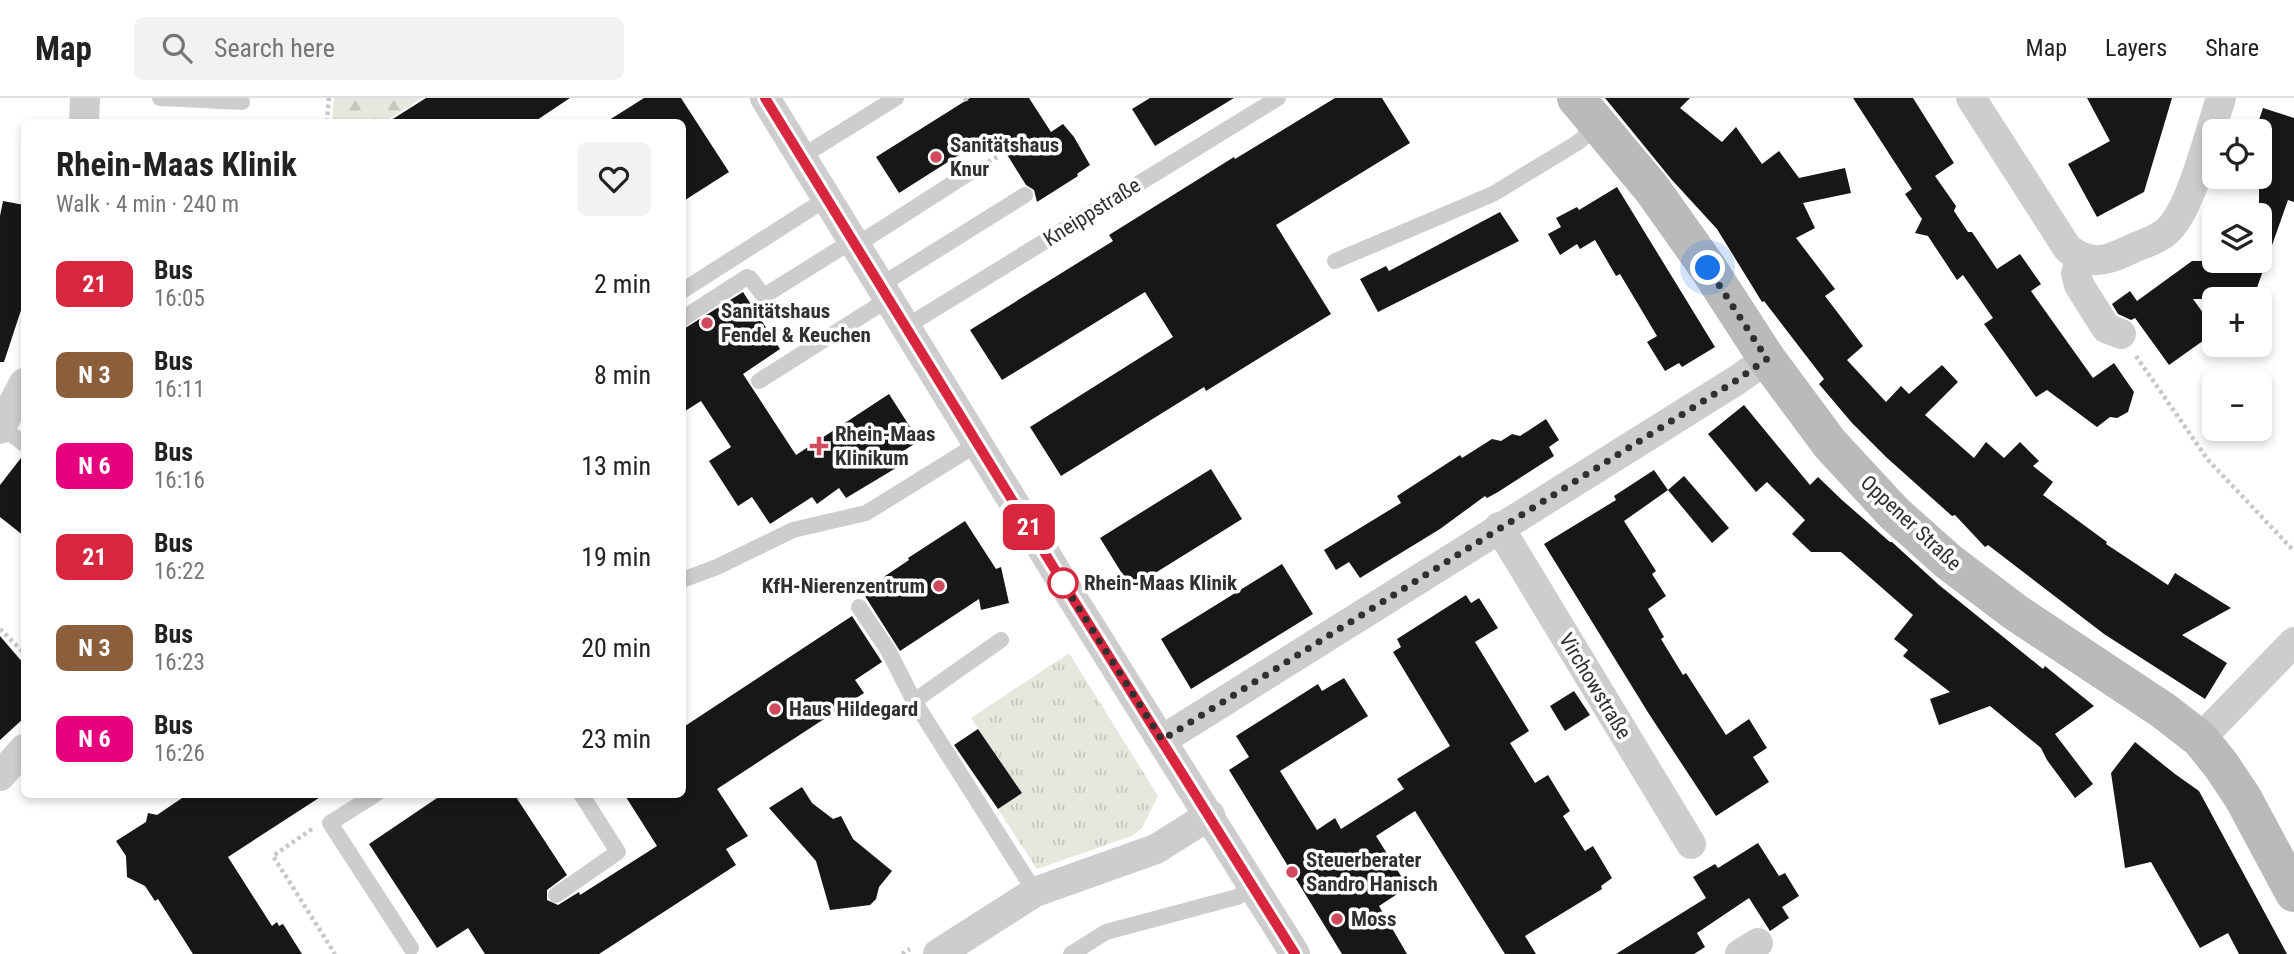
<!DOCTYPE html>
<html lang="en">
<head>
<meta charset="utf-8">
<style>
  body { margin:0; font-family:"Roboto Condensed",sans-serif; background:#f2f2f2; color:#222; height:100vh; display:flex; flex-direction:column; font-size:26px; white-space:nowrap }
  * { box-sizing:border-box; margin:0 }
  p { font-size:23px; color:#767676 }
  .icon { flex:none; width:38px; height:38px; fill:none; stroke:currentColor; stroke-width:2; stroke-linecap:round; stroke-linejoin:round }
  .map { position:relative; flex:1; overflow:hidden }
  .sheet { position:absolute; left:21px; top:21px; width:665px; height:679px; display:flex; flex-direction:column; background:#fff; border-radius:10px; box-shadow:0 4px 10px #0003 }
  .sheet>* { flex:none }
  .badge { padding:0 14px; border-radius:10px; font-size:24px; line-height:46px }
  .buttons { position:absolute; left:2202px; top:21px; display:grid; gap:14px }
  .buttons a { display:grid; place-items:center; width:70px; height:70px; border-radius:10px; background:#fff; box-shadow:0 4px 10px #0003; font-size:35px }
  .you { position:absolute; width:35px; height:35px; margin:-18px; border:5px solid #fff; border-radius:50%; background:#1a73e8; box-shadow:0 0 0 10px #1a73e833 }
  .map>.badge { position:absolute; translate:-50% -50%; box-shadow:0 0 0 4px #fff }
  .round { display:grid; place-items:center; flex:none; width:74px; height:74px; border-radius:10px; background:#f2f2f2 }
  .head { display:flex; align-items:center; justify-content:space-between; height:119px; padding:0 35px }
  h1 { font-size:33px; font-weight:700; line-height:52px }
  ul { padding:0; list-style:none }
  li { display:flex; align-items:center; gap:21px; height:91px; padding:0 35px }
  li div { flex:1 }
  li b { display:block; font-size:26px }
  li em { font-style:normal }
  li .badge { min-width:77px; font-weight:700; text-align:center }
  header { display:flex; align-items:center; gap:42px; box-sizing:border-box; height:98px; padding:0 35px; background:#fff; border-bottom:2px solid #e0e0e0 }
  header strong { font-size:33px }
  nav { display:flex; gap:38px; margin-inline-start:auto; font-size:24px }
  .search { width:490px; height:63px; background:#f2f2f2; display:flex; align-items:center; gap:18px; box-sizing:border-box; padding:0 24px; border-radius:10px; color:#767676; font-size:26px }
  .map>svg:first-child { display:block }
  .grass { fill:url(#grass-tufts) }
  .forest { fill:url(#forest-firs) }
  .building { fill:#171717 }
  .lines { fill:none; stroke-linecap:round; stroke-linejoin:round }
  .path { stroke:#c7c7c7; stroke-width:4.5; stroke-dasharray:3.5 3.5; stroke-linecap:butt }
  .lane { stroke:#cdcdcd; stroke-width:16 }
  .street { stroke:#cdcdcd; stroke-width:30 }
  .secondary { stroke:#bababa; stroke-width:38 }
  .line-casing { stroke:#fff; stroke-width:16 }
  .line { stroke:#d7263d; stroke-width:10 }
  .walk { stroke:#303030; stroke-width:7; stroke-dasharray:0 12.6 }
  .poi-dot { fill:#d0495d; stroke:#fff; stroke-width:2.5 }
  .stop-dot { fill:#fff; stroke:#d7263d; stroke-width:3.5 }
  .labels { text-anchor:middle; stroke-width:7; stroke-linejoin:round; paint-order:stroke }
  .poi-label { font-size:21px; font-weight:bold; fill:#303030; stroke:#fff; text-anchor:start }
  .street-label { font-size:21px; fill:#303030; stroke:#fff }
  .stop-label { font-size:21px; font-weight:bold; fill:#303030; stroke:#fff; text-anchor:start }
</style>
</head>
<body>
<header>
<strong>Map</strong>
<div class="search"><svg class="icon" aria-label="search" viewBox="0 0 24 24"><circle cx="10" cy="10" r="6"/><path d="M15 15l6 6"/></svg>Search here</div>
<nav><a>Map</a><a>Layers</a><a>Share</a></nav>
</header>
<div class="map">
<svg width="2294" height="856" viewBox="0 0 2294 856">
  <defs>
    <pattern id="grass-tufts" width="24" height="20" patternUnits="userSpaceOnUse" patternTransform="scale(1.75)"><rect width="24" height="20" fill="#e4e8dd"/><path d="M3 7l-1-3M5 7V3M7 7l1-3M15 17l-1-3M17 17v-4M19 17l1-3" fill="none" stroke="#c4c7be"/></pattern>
    <pattern id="forest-firs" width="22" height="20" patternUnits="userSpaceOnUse" patternTransform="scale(1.75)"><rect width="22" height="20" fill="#e4e8dd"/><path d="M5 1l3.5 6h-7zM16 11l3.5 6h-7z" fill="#c4c7be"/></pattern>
  </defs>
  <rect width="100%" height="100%" fill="#fff"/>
  <!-- grass -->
  <path class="grass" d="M1069 555 1158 698 1142 730 1132 738 1037 771 998 711 1022 695 971 620Z"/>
  <!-- forest -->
  <path class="forest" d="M334 0H422L384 24H332Z"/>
  <!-- building -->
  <g class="building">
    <path d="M426 0H570L534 24H388Z"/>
    <path d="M644 0H681L729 74 682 104V24H606Z"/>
    <path d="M970 0H1029L1051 34 1063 26 1074 39 1090 67 1077 76 1078 78 1037 104 1034 92 1026 87 998 42 986 50 981 43 899 95 876 59Z"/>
    <path d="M1150 0H1234L1155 48 1132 11Z"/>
    <path d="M1335 0H1382L1410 45 1276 127 1331 216 1206 293 1204 289 1061 378 1030 329 1173 239 1145 194 1002 282 970 232 1113 143 1109 137 1234 59 1235 61Z"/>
    <path d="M1605 0H1690L1680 10 1722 44 1736 29 1762 66 1779 53 1799 80 1845 70 1851 95 1803 105 1815 130 1796 140 1835 191 1825 198 1863 248 1847 262 1886 304 1901 288 1909 296 1942 267 1958 284 1925 317 1974 360 1986 344 2004 360 2020 344 2039 363 2033 368 2053 384 2043 397 2107 444 2106 446 2168 487 2175 475 2231 510 2182 537 2227 565 2205 601 2104 536 1988 447 1985 449 1955 417 1952 418 1886 359 1852 325 1819 286 1824 281 1764 203 1762 204 1717 131 1672 82Z"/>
    <path d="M1853 0H1913L1954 65 1935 78 1956 108 1954 113 1968 134H1972L1997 171 2020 156 2041 186 2031 193 2093 280 2114 265 2134 294 2128 314 2117 320 2110 319 2097 329 2047 292 2036 299 1984 226 1993 220 1963 177 1957 182 1928 138 1915 135 1922 121 1905 96 1912 91Z"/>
    <path d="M2087 0H2172L2144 94 2097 119 2068 66 2110 43Z"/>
    <path d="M2263 10 2294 20V104L2288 102 2253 201H2193L2214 230V235L2169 267 2135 220 2131 222 2118 216 2112 206 2130 193 2137 203 2192 163H2259V22Z"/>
    <path d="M1617 89 1715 249 1682 269 1679 265 1665 273 1647 244 1657 238 1620 176 1616 178 1595 142 1580 151 1577 146 1560 157 1548 136 1561 129 1556 120 1577 109 1579 112Z"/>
    <path d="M3 103 24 107V203L4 264H0V118Z"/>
    <path d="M1500 114 1519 143 1378 214 1360 181 1386 168 1389 173Z"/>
    <path d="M743 194 780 251 743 276 796 357 889 296 919 343 900 355 906 364 846 400 839 390 817 406 812 399 770 426 752 399 738 408 709 363 731 349 701 303 682 315V232Z"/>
    <path d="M1744 307 1810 387 1818 379 1842 402 1890 444H1892L1939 487 2043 571 2045 568 2094 608 2055 636 2093 686 2075 700 2047 662 2041 650 1990 608 1939 627 1930 601 1950 594 1903 558 1908 552 1894 541 1913 517 1841 454H1811L1792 436 1805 422 1767 384 1756 394 1708 336Z"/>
    <path d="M1546 321 1559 342 1549 349 1554 358 1498 394 1487 400 1485 398 1440 431 1360 480 1349 464 1336 472 1324 452 1401 405 1397 398 1460 357 1462 360 1492 341 1501 343 1512 336 1520 338Z"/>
    <path d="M24 356V438L0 419V387Z"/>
    <path d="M1211 371 1242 421 1131 490 1100 440Z"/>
    <path d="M1654 372 1668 392 1624 423 1656 473 1652 476 1666 498 1648 511 1664 539 1661 541 1683 577 1686 575 1726 637 1749 621 1767 650 1753 659 1769 684 1716 718 1649 616 1544 446 1616 402 1614 398Z"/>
    <path d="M1684 378 1729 430 1712 445 1668 392Z"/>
    <path d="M965 423 996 471 1001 469 1009 505 981 512 979 501 900 553 863 495 884 481 885 478 909 462 908 460Z"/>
    <path d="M1282 466 1313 516 1191 591 1161 541Z"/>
    <path d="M1466 497 1471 505 1479 500 1498 530 1475 544 1529 633 1510 645 1535 685 1548 677 1570 713 1563 718 1585 753 1593 748 1612 780 1601 788 1602 791 1525 838 1536 856H1505L1415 713 1376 738 1408 789 1379 808 1407 856H1342L1229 672 1249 659 1236 638 1318 586 1322 593 1344 580 1368 618 1280 673 1317 732 1335 720 1341 731 1404 691 1397 681 1450 648 1393 554 1401 549 1397 541Z"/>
    <path d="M852 518 882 564 855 582 864 595 717 691 748 738 726 751 736 767 599 856H485L468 830 437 850 369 746 443 696H514L567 777 547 792V802L558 807 579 794 580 797 657 748 624 696H682V630Z"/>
    <path d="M0 538 24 566V620L0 642Z"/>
    <path d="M1574 593 1590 617 1565 633 1550 608Z"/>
    <path d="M978 631 1022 695 998 711 954 647Z"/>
    <path d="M2135 644 2175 676 2199 693 2287 856H2239L2228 835 2200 850 2151 764 2125 770 2111 675Z"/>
    <path d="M802 689 812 705 833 721 841 718 853 741 892 773 879 789 876 801 870 807 830 812 816 763 769 710Z"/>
    <path d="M188 696H325L228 759 272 828 277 824 279 828 283 826 302 856H193L158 801 155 803 145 788 127 779 126 758 116 743 146 724 148 715 157 717Z"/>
    <path d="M1758 745 1779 778 1785 775 1799 798 1782 809 1789 820 1770 833 1749 800 1697 835 1705 849 1694 856H1616L1706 800 1693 779 1715 766 1718 770Z"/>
  </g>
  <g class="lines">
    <!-- path -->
    <g class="path">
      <path d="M965 0 967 5"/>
      <path d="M327 24 329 0"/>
      <path d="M988 64 999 58 992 45"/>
      <path d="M2136 258 2208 362 2294 453"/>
      <path d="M0 531 24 555"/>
      <path d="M517 700 522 696"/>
      <path d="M312 731 273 758 335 856"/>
      <path d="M902 856 910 851"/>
    </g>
    <!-- lane -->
    <g class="lane">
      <path d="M160 0 242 4"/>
      <path d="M801 59 896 0"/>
      <path d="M855 148 972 73"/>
      <path d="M1335 163 1493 96 1577 45 1598 28"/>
      <path d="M881 187 1025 97"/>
      <path d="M682 193 826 101"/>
      <path d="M682 221 747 179 750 180 762 196H767L852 143"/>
      <path d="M907 228 1278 0"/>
      <path d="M759 283 890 200"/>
      <path d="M2 329 24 346"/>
      <path d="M682 482 717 469 793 432 866 415 979 345"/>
      <path d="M859 509 888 552 914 603"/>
      <path d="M1001 542 914 603 1035 794"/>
      <path d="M376 696 330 725 411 850"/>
      <path d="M556 797 618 754 581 696"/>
      <path d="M1071 856 1106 834 1237 799 1253 790"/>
    </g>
    <!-- street -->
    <g class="street">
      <path d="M765 0 1073 501 1295 856"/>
      <path d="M1971 0 2068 151C2090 167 2104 164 2127 153 2139 147 2156 143 2166 134 2191 114 2210 32 2221 0"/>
      <path d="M84 24 85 0"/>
      <path d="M2081 161 2076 175 2079 187 2106 230 2121 236"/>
      <path d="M0 331 24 285"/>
      <path d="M1499 429 1691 746"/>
      <path d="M2200 641 2294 544"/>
      <path d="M1162 642 1737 282 1767 261"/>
      <path d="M0 678 24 651"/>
      <path d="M938 856 1035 794 1156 751 1210 717"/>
      <path d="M1740 856 1758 845"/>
    </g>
    <!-- secondary -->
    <path class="secondary" d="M1576 0 1652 91 1708 170 1767 261 1830 346 1894 415 1949 464 2015 514 2164 613 2200 641 2221 667 2243 700 2294 795"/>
  </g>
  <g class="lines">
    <defs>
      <path id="line" d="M765 0 1073 501 1295 856"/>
    </defs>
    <!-- line casing -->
    <use href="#line" class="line-casing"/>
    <!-- line -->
    <use href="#line" class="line"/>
    <!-- walk -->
    <path class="walk" d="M1063 485 1061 482 1162 642 1737 282 1767 261 1708 170"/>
  </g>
  <!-- markers -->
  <g class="poi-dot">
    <circle cx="936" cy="59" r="7"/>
    <circle cx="707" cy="225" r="7"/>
    <path d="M815.5 337.5h7v7h7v7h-7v7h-7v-7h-7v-7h7z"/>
    <circle cx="939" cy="488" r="7"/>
    <circle cx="775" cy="611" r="7"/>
    <circle cx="1292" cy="774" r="7"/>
    <circle cx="1337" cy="821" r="7"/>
  </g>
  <circle class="stop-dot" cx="1063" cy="485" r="14"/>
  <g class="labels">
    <!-- poi labels -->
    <g class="poi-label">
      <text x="950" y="54">Sanitätshaus<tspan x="950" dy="24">Knur</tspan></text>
      <text x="721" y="220">Sanitätshaus<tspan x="721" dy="24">Fendel &amp; Keuchen</tspan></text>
      <text x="835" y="343">Rhein-Maas<tspan x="835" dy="24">Klinikum</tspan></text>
      <text x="925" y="495" text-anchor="end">KfH-Nierenzentrum</text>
      <text x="789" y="618">Haus Hildegard</text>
      <text x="1306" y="769">Steuerberater<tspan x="1306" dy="24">Sandro Hanisch</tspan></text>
      <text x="1351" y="828">Moss</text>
    </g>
    <!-- street labels -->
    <g class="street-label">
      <text transform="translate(1092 114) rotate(-32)" y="7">Kneippstraße</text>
      <text transform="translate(1911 425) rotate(43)" y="7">Oppener Straße</text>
      <text transform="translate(1595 588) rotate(59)" y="7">Virchowstraße</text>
    </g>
    <!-- stop labels -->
    <g class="stop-label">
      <text x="1084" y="492">Rhein-Maas Klinik</text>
    </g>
  </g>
</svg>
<div class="buttons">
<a><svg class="icon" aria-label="locate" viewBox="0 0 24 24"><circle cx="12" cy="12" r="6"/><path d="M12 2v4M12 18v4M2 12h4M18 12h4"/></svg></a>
<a><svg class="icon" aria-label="layers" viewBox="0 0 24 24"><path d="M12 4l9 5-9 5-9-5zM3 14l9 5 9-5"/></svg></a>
<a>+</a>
<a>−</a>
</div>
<div class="you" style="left:1708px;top:170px"></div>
<b class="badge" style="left:1029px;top:429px;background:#d7263d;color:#fff">21</b>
<section class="sheet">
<div class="head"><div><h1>Rhein-Maas Klinik</h1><p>Walk · 4 min · 240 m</p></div><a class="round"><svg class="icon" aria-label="heart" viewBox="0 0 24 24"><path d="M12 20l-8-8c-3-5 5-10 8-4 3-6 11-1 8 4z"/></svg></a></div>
<ul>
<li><span class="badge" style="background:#d7263d;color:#fff">21</span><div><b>Bus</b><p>16:05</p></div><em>2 min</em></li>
<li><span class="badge" style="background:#8b5e3c;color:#fff">N 3</span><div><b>Bus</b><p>16:11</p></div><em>8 min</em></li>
<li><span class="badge" style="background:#e6007e;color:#fff">N 6</span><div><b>Bus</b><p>16:16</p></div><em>13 min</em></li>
<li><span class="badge" style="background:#d7263d;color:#fff">21</span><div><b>Bus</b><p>16:22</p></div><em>19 min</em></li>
<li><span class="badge" style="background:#8b5e3c;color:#fff">N 3</span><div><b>Bus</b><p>16:23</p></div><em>20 min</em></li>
<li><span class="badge" style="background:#e6007e;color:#fff">N 6</span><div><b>Bus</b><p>16:26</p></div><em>23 min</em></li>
</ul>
</section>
</div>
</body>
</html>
